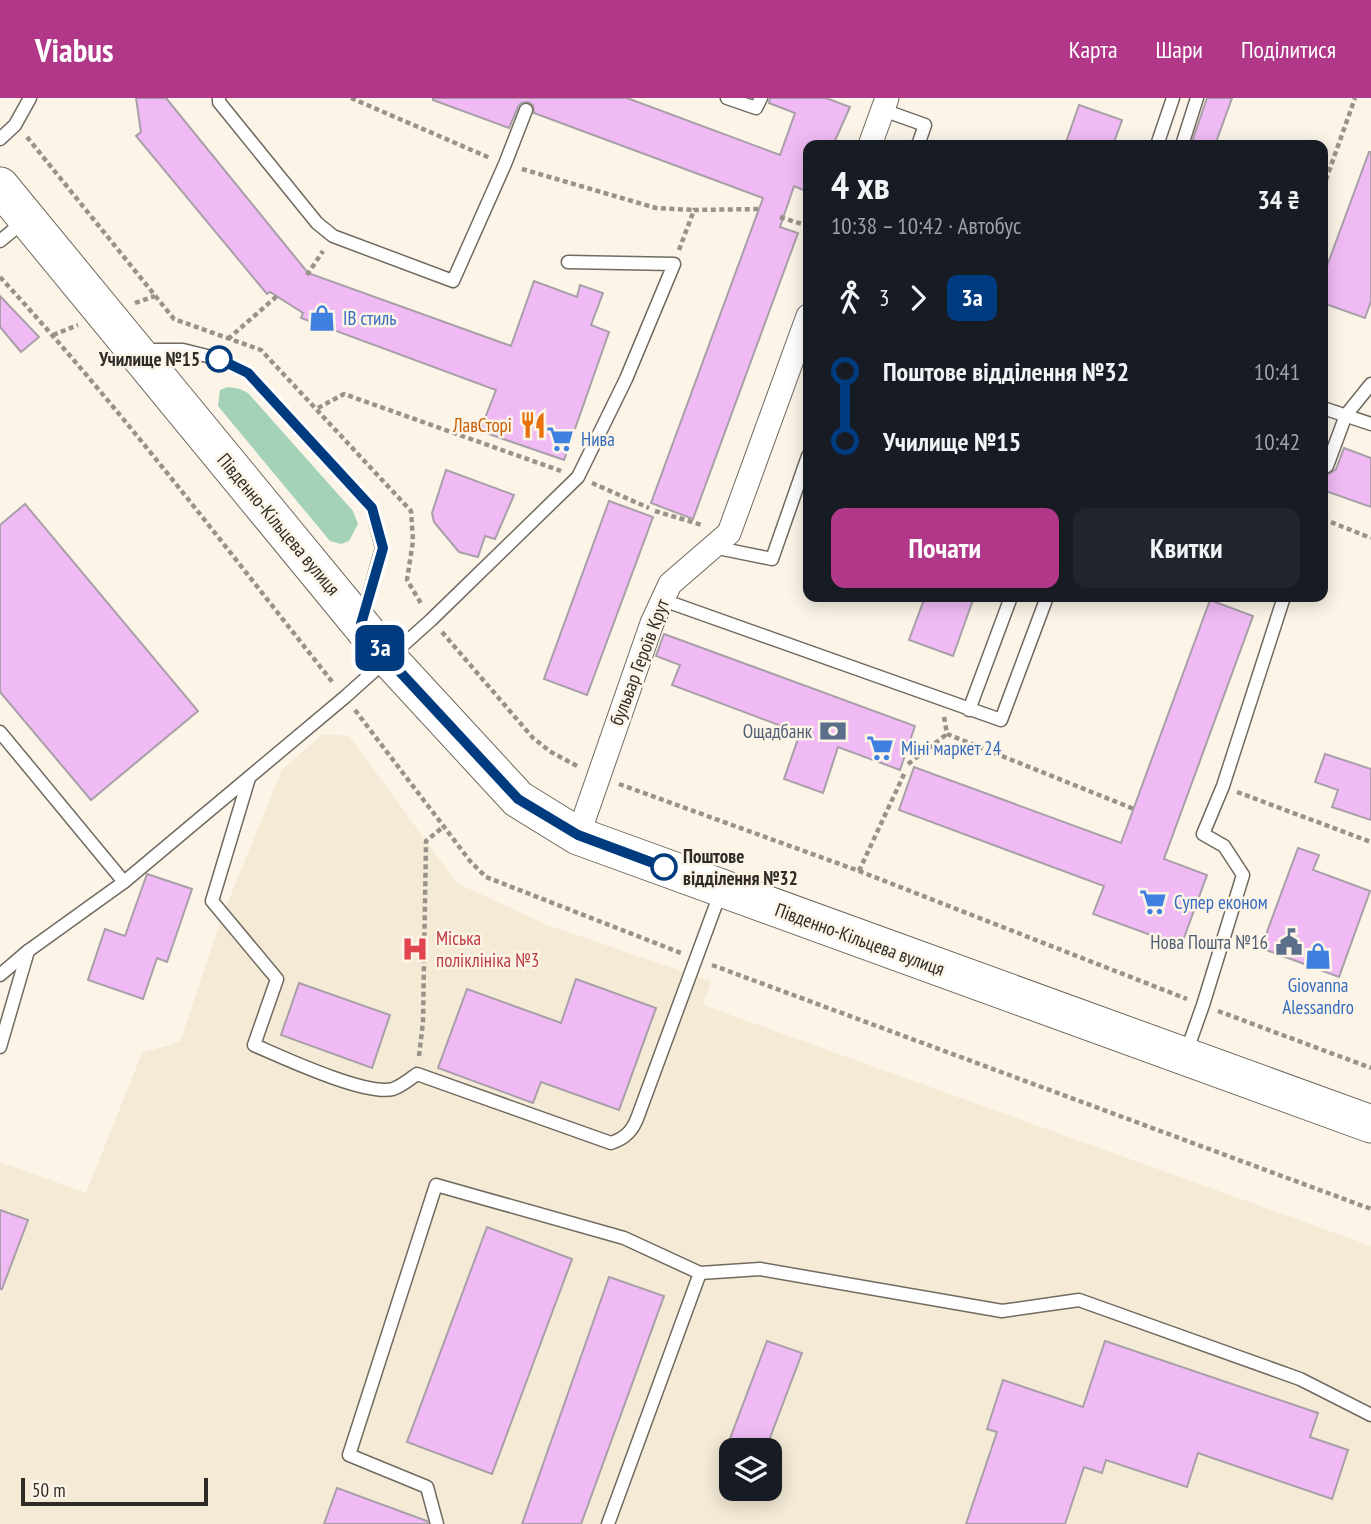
<!DOCTYPE html>
<html lang="uk">
<head>
<meta charset="utf-8">
<style>
  body { margin:0; font-family:"PT Sans Narrow",sans-serif; background:#20242c; color:#f1f3f6; height:100vh; display:flex; flex-direction:column; font-size:26px; white-space:nowrap }
  * { box-sizing:border-box; margin:0 }
  p { font-size:23px; color:#9ea1a6 }
  .icon { flex:none; width:38px; height:38px; fill:none; stroke:currentColor; stroke-width:2; stroke-linecap:round; stroke-linejoin:round }
  .map { position:relative; flex:1; overflow:hidden }
  .sheet { position:absolute; left:803px; top:42px; width:525px; height:462px; display:flex; flex-direction:column; background:#171b24; border-radius:14px; box-shadow:0 4px 18px #0003 }
  .sheet>* { flex:none }
  .badge { padding:0 14px; border-radius:10px; font-size:24px; line-height:46px }
  .buttons { position:absolute; left:719px; top:1340px; display:grid; gap:14px }
  .buttons a { display:grid; place-items:center; width:63px; height:63px; border-radius:14px; background:#171b24; box-shadow:0 4px 18px #0003; font-size:35px }
  .scale { position:absolute; left:21px; bottom:18px; width:187px; box-sizing:border-box; padding-left:7px; border:4px solid #2f2c27; border-top:0; font-size:19px; line-height:24px; white-space:nowrap; color:#2f2c27; -webkit-text-stroke:5px #fbf4e7; paint-order:stroke }
  .map>.badge { position:absolute; translate:-50% -50%; box-shadow:0 0 0 4px #fff }
  .legs { display:flex; align-items:center; gap:10px; height:77px; padding:0 28px; font-size:23px }
  .legs p { margin-inline-start:auto }
  .overview { display:flex; align-items:center; justify-content:space-between; height:119px; padding:0 28px }
  h1 { font-size:38px; font-weight:700; line-height:52px }
  .button { display:flex; gap:14px; margin-top:auto; padding:14px 28px }
  .button a { flex:1; height:80px; border-radius:14px; background:#b13789; color:#fff; font-size:28px; font-weight:700; line-height:80px; text-align:center }
  .button a+a { background:#20242c; color:#f1f3f6 }
  ul { padding:0 28px; list-style:none }
  li { display:flex; align-items:center; gap:24px; height:70px; font-size:26px }
  li i { display:grid; place-items:center; width:10px; height:100%; margin:0 9px; background:currentColor }
  li i::after { content:''; width:18px; height:18px; margin:-9px; border:5px solid; border-radius:50%; background:#171b24 }
  li p { margin-inline-start:auto }
  li:first-child i { background:linear-gradient(#0000 50%,currentColor 0) }
  li:last-child i { background:linear-gradient(currentColor 50%,#0000 0) }
  header { display:flex; align-items:center; gap:42px; box-sizing:border-box; height:98px; padding:0 35px; background:#b13789; color:#fff }
  header strong { font-size:33px }
  nav { display:flex; gap:38px; margin-inline-start:auto; font-size:24px }
  .map>svg:first-child { display:block }
  .built { fill:#f4ead6; fill-rule:evenodd }
  .green { fill:#a3d2b9 }
  .building { fill:#f0bbf4; stroke:#a99fa9; stroke-width:2 }
  .lines { fill:none; stroke-linecap:round; stroke-linejoin:round }
  .lane-casing { stroke:#706a5f; stroke-width:15 }
  .street-casing { stroke:#706a5f; stroke-width:25 }
  .primary-casing { stroke:#706a5f; stroke-width:39 }
  .path { stroke:#98938a; stroke-width:4.5; stroke-dasharray:5 3.5; stroke-linecap:butt }
  .lane { stroke:#fff; stroke-width:12 }
  .street { stroke:#fff; stroke-width:23 }
  .primary { stroke:#fff; stroke-width:37 }
  .line-1-casing { stroke:#fff; stroke-width:16 }
  .line-1 { stroke:#003b80; stroke-width:10 }
  .stop-1-dot { fill:#fff; stroke:#003b80; stroke-width:3.5 }
  .labels { text-anchor:middle; stroke-width:5; stroke-linejoin:round; paint-order:stroke }
  .shop-label { font-size:19px; fill:#366cbe; stroke:#fbf4e7; text-anchor:start }
  .stop-label { font-size:19px; font-weight:bold; fill:#2f2c27; stroke:#fbf4e7; text-anchor:end }
  .food-label { font-size:19px; fill:#c56008; stroke:#fbf4e7; text-anchor:end }
  .street-label { font-size:19px; fill:#2f2c27; stroke:#fbf4e7 }
  .service-label { font-size:19px; fill:#4e5e75; stroke:#fbf4e7; text-anchor:end }
  .health-label { font-size:19px; fill:#be3a42; stroke:#fbf4e7; text-anchor:start }
</style>
</head>
<body>
<header>
<strong>Viabus</strong>
<nav><a>Карта</a><a>Шари</a><a>Поділитися</a></nav>
</header>
<div class="map">
<svg width="1371" height="1426" viewBox="0 0 1371 1426">
  <rect width="100%" height="100%" fill="#fbf4e7"/>
  <!-- built -->
  <path class="built" d="M323 636 349 638 457 785 547 827 711 883 703 907 1371 1148V1426H0V1064L86 1095 142 955 180 944 223 816 282 672ZM732 1353H770V1391H732Z"/>
  <!-- green -->
  <path class="green" d="M228 289 240 291 248 295 353 413 358 426 349 443 341 446 330 443 218 308 220 292Z"/>
  <!-- building -->
  <g class="building">
    <path d="M136 0H166L308 175 511 248 534 183 577 199 580 187 603 195 591 227 609 234 564 362 480 333 496 292 301 220 303 215 270 194 267 196 136 38 141 34Z"/>
    <path d="M433 0H627L780 57 795 15 769 5 770 0H826L850 9 833 47H808V94L794 88 780 129 798 135 693 421 651 405 763 100 534 15 533 7 528 4 521 5 518 9 509 30 433 2Z"/>
    <path d="M1207 0H1232L1215 47H1191Z"/>
    <path d="M1079 7 1122 22 1113 47H1065Z"/>
    <path d="M1369 54H1371V203L1365 220 1323 205V179Z"/>
    <path d="M0 198 39 239 21 254 0 229Z"/>
    <path d="M1344 350 1371 360V409L1323 392V376H1329L1336 371Z"/>
    <path d="M446 372 514 397 495 441 485 438 478 459 459 454 434 424 432 415Z"/>
    <path d="M609 403 653 419 587 597 544 581Z"/>
    <path d="M25 406 198 613 91 702 0 594V427Z"/>
    <path d="M925 499H974L953 558 909 542Z"/>
    <path d="M1210 502 1253 518 1164 761 1207 777 1181 848 1093 816 1104 788 899 712 914 669 1121 745Z"/>
    <path d="M664 536 915 628 900 672 838 649 823 695 784 681 800 635 672 587 680 567 656 558Z"/>
    <path d="M1325 656 1371 671V722L1332 709 1338 692 1315 684Z"/>
    <path d="M1298 750 1319 757 1313 772 1370 793 1339 879 1261 850Z"/>
    <path d="M147 776 192 791 167 864 157 860 143 901 88 882 105 831 125 838Z"/>
    <path d="M576 881 656 910 619 1012 541 984 533 1005 438 970 467 891 561 925Z"/>
    <path d="M299 885 390 917 372 970 281 937Z"/>
    <path d="M0 1112 28 1122 2 1191H0Z"/>
    <path d="M487 1129 572 1161 492 1376 407 1344Z"/>
    <path d="M609 1179 664 1198 581 1426H522Z"/>
    <path d="M767 1243 802 1255 765 1353H747L728 1346Z"/>
    <path d="M1105 1243 1318 1315 1310 1339 1348 1352 1332 1401 1198 1355 1187 1389 1106 1362 1102 1375 1084 1369 1065 1426H966L997 1334 987 1331 1003 1282 1083 1309Z"/>
    <path d="M337 1390 427 1423 428 1426H324Z"/>
  </g>
  <g class="lines">
    <defs>
      <g id="lane">
        <path d="M219 0V4L317 125 333 138 453 183 505 66 526 12"/>
        <path d="M727 0 756 10 761 0"/>
        <path d="M883 12 925 27 918 47"/>
        <path d="M0 41 15 27 30 0"/>
        <path d="M1157 47 1173 0"/>
        <path d="M1182 47 1197 0"/>
        <path d="M0 143 23 124"/>
        <path d="M143 252H183L219 261 248 275 372 410 382 450 362 522"/>
        <path d="M1323 310 1371 326"/>
        <path d="M1327 368 1346 317 1371 286"/>
        <path d="M713 449 772 461 808 358"/>
        <path d="M663 502 1001 622 1047 499"/>
        <path d="M969 612 1011 499"/>
        <path d="M0 634 124 784"/>
        <path d="M249 680 212 803 277 881 254 947C282 959 365 998 393 991 402 988 410 981 417 976L611 1045C626 1040 633 1032 638 1018L721 793"/>
        <path d="M0 877 28 853 124 784 345 599 431 522 578 379 626 281 674 166 568 164"/>
        <path d="M0 949 28 853"/>
        <path d="M1186 955 1203 907 1243 777 1224 748 1203 736 1223 688 1284 499"/>
        <path d="M700 1175 760 1171 1002 1213 1079 1202 1300 1281 1371 1317"/>
        <path d="M437 1426 427 1389 349 1357 436 1087 624 1140 700 1175 608 1426"/>
      </g>
      <g id="street">
        <path d="M870 47 887 0"/>
        <path d="M578 738 652 525 670 486 729 435 808 218"/>
      </g>
      <path id="primary" d="M0 88 388 560 518 701 578 738 1371 1026"/>
    </defs>
    <!-- lane casing -->
    <use href="#lane" class="lane-casing"/>
    <!-- street casing -->
    <use href="#street" class="street-casing"/>
    <!-- primary casing -->
    <use href="#primary" class="primary-casing"/>
    <!-- path -->
    <g class="path">
      <path d="M351 0 490 60"/>
      <path d="M27 39 174 221 261 252 411 413 413 443 407 482 422 507"/>
      <path d="M522 71 656 110 694 112"/>
      <path d="M1323 90 1355 0"/>
      <path d="M780 119 808 128"/>
      <path d="M679 152 694 112 759 111"/>
      <path d="M307 177 323 153"/>
      <path d="M0 179C119 308 225 449 334 586"/>
      <path d="M135 205 155 198"/>
      <path d="M53 237 78 227"/>
      <path d="M228 241 277 198"/>
      <path d="M318 310 344 296 561 373"/>
      <path d="M592 385 649 410"/>
      <path d="M655 413 702 427"/>
      <path d="M1323 421 1371 440"/>
      <path d="M442 534 533 640 551 654 579 669"/>
      <path d="M355 612 470 763 486 779 681 855"/>
      <path d="M944 619 947 636 1134 711"/>
      <path d="M908 666 947 636"/>
      <path d="M619 686 859 773 1187 901"/>
      <path d="M1237 694 1371 744"/>
      <path d="M859 773 905 674"/>
      <path d="M712 867 1371 1111"/>
      <path d="M1218 913 1371 970"/>
      <path d="M419 958 423 924 426 743 443 729"/>
    </g>
    <!-- lane -->
    <use href="#lane" class="lane"/>
    <!-- street -->
    <use href="#street" class="street"/>
    <!-- primary -->
    <use href="#primary" class="primary"/>
  </g>
  <g class="lines">
    <defs>
      <path id="line-1" d="M219 261 248 275 372 410 383 450 361 526 388 561 518 701 578 737 664 769"/>
    </defs>
    <!-- line-1 casing -->
    <use href="#line-1" class="line-1-casing"/>
    <!-- line-1 -->
    <use href="#line-1" class="line-1"/>
  </g>
  <!-- icons -->
  <defs>
    <symbol id="shop-bare" viewBox="-9 -9 18 18"><path d="M-5-2.5h2.3a2.7 3.5 0 0 1 5.4 0H5L5.5 6h-11ZM-1.5-2.5h3a1.5 2.3 0 0 0-3 0Z" fill="#3f7fe0" stroke="#fbf4e7" stroke-width="2.5" paint-order="stroke"/></symbol>
    <symbol id="restaurant-bare" viewBox="-9 -9 18 18"><path d="M-5-6h1v4h1v-4h1v4h1v-4h1v5L-1.5 .5V6h-2V.5L-5-1ZM5-6V6H3V1.5H1.5Q1.5-4 5-6Z" fill="#e8710a" stroke="#fbf4e7" stroke-width="2.5" paint-order="stroke"/></symbol>
    <symbol id="supermarket-bare" viewBox="-9 -9 18 18"><path d="M-6-5.5h2.5l.6 2H6L4.5 2H-2.5L-4.4-4H-6ZM-1.5 3.2a1.3 1.3 0 1 0 .1 0ZM3 3.2a1.3 1.3 0 1 0 .1 0Z" fill="#3f7fe0" stroke="#fbf4e7" stroke-width="2.5" paint-order="stroke"/></symbol>
    <symbol id="bank-bare" viewBox="-9 -9 18 18"><path d="M-6-4H6V4H-6ZM0-2.3a2.3 2.3 0 1 0 0 4.6a2.3 2.3 0 1 0 0-4.6Z" fill="#5c6f8a" stroke="#fbf4e7" stroke-width="2.5" paint-order="stroke"/></symbol>
    <symbol id="civic-bare" viewBox="-9 -9 18 18"><path d="M-.6-6.5H3V-4.5H.6V-3L4-1V1h2V6H-6V1h2V-1L-.6-3ZM-1.2 2.5V6h2.4V2.5Z" fill="#5c6f8a" stroke="#fbf4e7" stroke-width="2.5" paint-order="stroke"/></symbol>
    <symbol id="hospital-bare" viewBox="-9 -9 18 18"><path d="M-5-5h3v3.5h4V-5h3V5h-3V1.5h-4V5h-3Z" fill="#e0444e" stroke="#fbf4e7" stroke-width="2.5" paint-order="stroke"/></symbol>
  </defs>
  <g fill-rule="evenodd">
    <use href="#shop-bare" x="303" y="201" width="38" height="38"/>
    <use href="#restaurant-bare" x="514" y="308" width="38" height="38"/>
    <use href="#supermarket-bare" x="541" y="322" width="38" height="38"/>
    <use href="#bank-bare" x="814" y="614" width="38" height="38"/>
    <use href="#supermarket-bare" x="861" y="631" width="38" height="38"/>
    <use href="#supermarket-bare" x="1134" y="785" width="38" height="38"/>
    <use href="#civic-bare" x="1270" y="825" width="38" height="38"/>
    <use href="#hospital-bare" x="396" y="832" width="38" height="38"/>
    <use href="#shop-bare" x="1299" y="839" width="38" height="38"/>
  </g>
  <!-- markers -->
  <g class="stop-1-dot">
    <circle cx="219" cy="261" r="12"/>
    <circle cx="664" cy="769" r="12"/>
  </g>
  <g class="labels">
    <!-- shop labels -->
    <g class="shop-label">
      <text x="343" y="227">ІВ стиль</text>
      <text x="581" y="348">Нива</text>
      <text x="901" y="657">Міні маркет 24</text>
      <text x="1174" y="811">Супер економ</text>
      <text x="1318" y="894" text-anchor="middle">Giovanna<tspan x="1318" dy="22">Alessandro</tspan></text>
    </g>
    <!-- stop labels -->
    <g class="stop-label">
      <text x="200" y="268">Училище №15</text>
      <text x="683" y="765" text-anchor="start">Поштове<tspan x="683" dy="22">відділення №32</tspan></text>
    </g>
    <!-- food labels -->
    <g class="food-label">
      <text x="512" y="334">ЛавСторі</text>
    </g>
    <!-- street labels -->
    <g class="street-label">
      <text transform="translate(279 426) rotate(50)" y="7">Південно-Кільцева вулиця</text>
      <text transform="translate(639 564) rotate(-69)" y="7">бульвар Героїв Крут</text>
      <text transform="translate(860 841) rotate(20)" y="7">Південно-Кільцева вулиця</text>
    </g>
    <!-- service labels -->
    <g class="service-label">
      <text x="812" y="640">Ощадбанк</text>
      <text x="1268" y="851">Нова Пошта №16</text>
    </g>
    <!-- health labels -->
    <g class="health-label">
      <text x="436" y="847">Міська<tspan x="436" dy="22">поліклініка №3</tspan></text>
    </g>
  </g>
</svg>
<div class="buttons">
<a><svg class="icon" aria-label="layers" viewBox="0 0 24 24"><path d="M12 4l9 5-9 5-9-5zM3 14l9 5 9-5"/></svg></a>
</div>
<div class="scale">50 m</div>
<b class="badge" style="left:380px;top:550px;background:#003b80;color:#fff">3а</b>
<section class="sheet">
<div class="overview"><div><h1>4 хв</h1><p>10:38 – 10:42 · Автобус</p></div><b>34 ₴</b></div>
<div class="legs"><svg class="icon" aria-label="walk" viewBox="0 0 24 24"><circle cx="13" cy="4" r="2"/><path d="M13 8l-2 6 4 7M11 14l-3 7M7 12l3-4h3l4 4"/></svg>3<svg class="icon" aria-label="forward" viewBox="0 0 24 24"><path d="M9 5l7 7-7 7"/></svg><b class="badge" style="background:#003b80;color:#fff">3а</b></div>
<ul>
<li><i style="color:#003b80"></i><b>Поштове відділення №32</b><p>10:41</p></li>
<li><i style="color:#003b80"></i><b>Училище №15</b><p>10:42</p></li>
</ul>
<div class="button"><a>Почати</a><a>Квитки</a></div>
</section>
</div>
</body>
</html>
